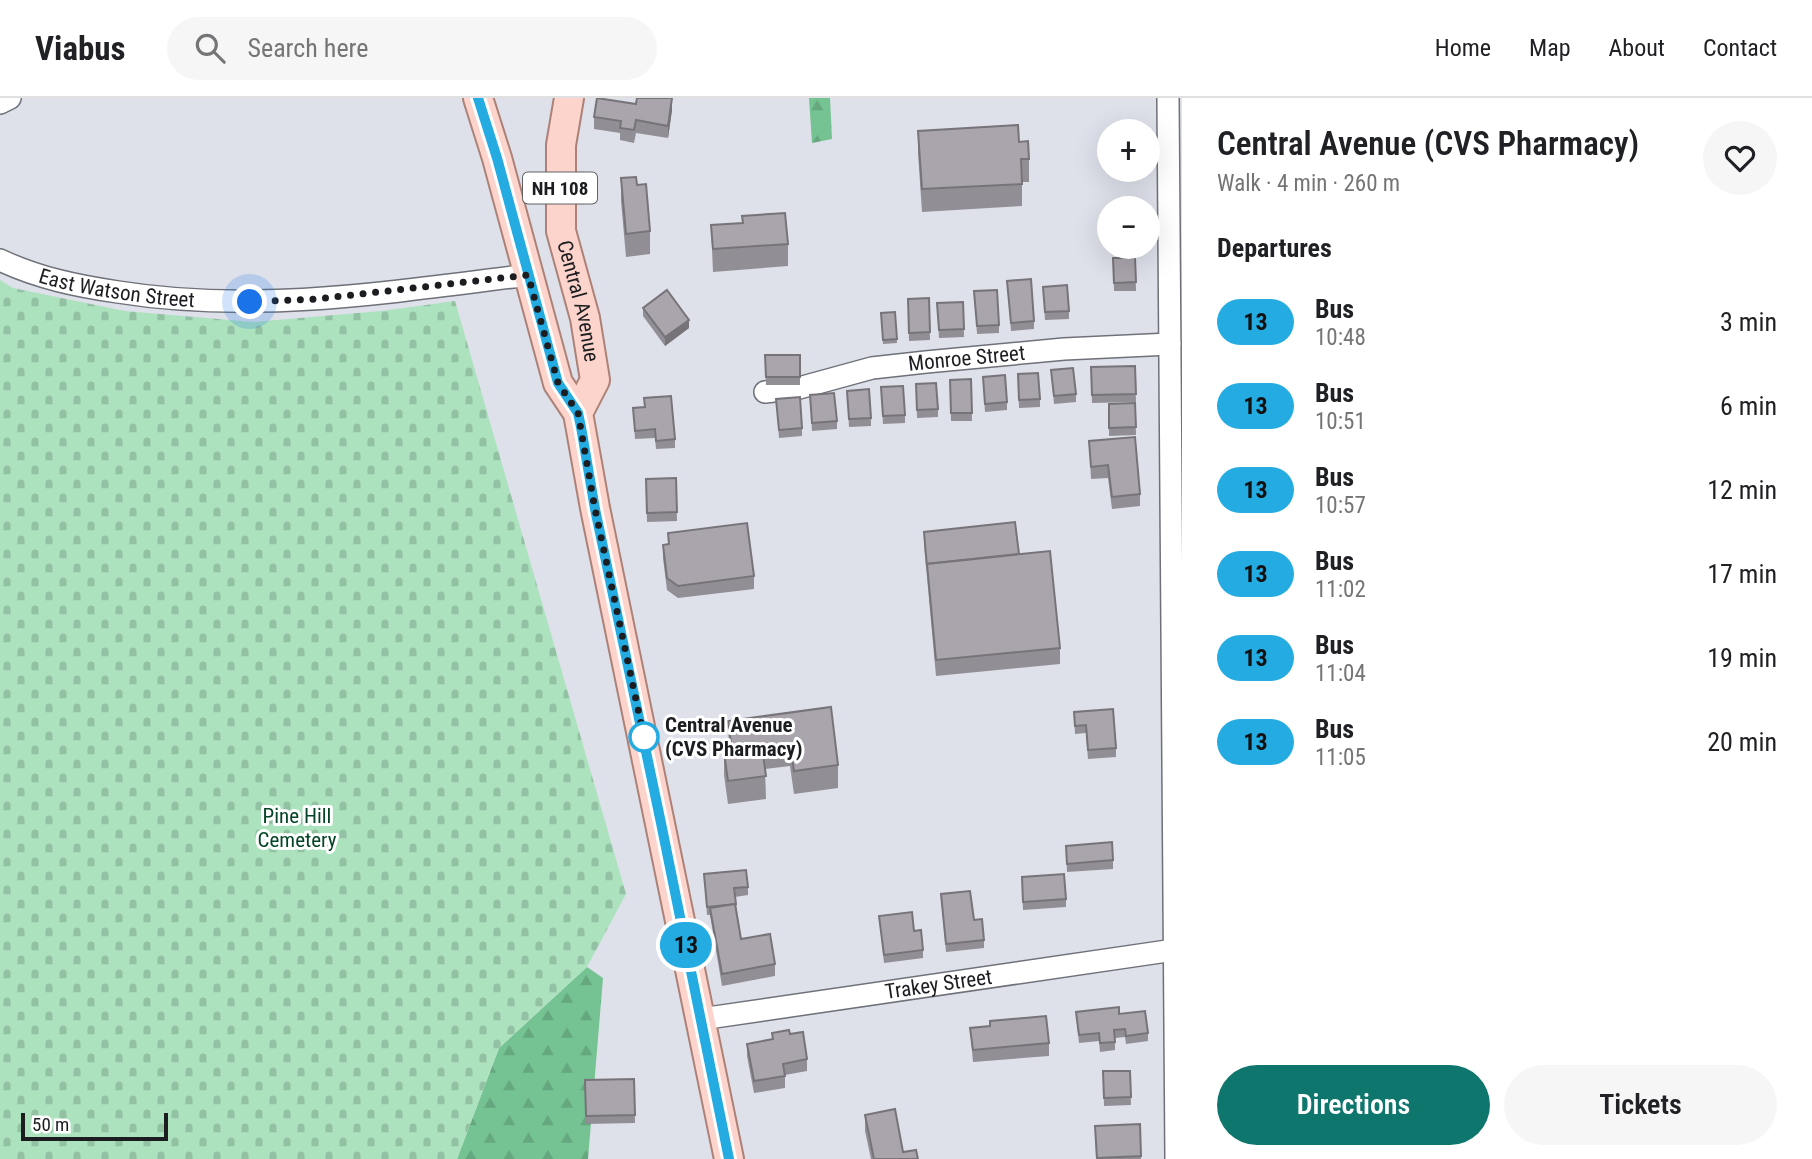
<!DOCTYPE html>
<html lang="en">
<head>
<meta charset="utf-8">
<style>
  body { margin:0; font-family:"Roboto Condensed",sans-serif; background:#f6f6f6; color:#202124; height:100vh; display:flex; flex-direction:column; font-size:26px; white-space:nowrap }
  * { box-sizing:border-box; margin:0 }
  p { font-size:23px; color:#757577 }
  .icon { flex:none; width:38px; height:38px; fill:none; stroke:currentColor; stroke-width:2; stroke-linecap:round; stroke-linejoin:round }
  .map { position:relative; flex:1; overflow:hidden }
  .sheet { display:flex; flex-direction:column; background:#fff; width:630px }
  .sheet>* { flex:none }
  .badge { padding:0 14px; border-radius:23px; font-size:24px; line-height:46px }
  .tools { position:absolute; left:1097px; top:21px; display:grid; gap:14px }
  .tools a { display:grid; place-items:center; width:63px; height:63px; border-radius:50%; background:#fff; box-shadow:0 7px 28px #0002; font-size:35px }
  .scale { position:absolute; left:21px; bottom:18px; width:147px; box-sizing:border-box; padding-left:7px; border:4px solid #1c1d20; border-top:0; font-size:19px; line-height:24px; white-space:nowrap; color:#1c1d20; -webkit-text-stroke:5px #fff; paint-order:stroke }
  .you { position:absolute; width:35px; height:35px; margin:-18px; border:5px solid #fff; border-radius:50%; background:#1a73e8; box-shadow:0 0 0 10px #1a73e833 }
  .map>.badge { position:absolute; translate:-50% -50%; box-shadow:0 0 0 4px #fff }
  h2 { padding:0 35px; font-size:26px; line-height:63px }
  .round { display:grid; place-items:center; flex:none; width:74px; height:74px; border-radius:37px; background:#f6f6f6 }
  .headline { display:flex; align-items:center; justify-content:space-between; height:119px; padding:0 35px }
  h1 { font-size:33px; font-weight:600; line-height:52px }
  .cta { display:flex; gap:14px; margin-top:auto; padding:14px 35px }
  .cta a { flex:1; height:80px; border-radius:42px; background:#0f766e; color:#fff; font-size:28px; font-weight:600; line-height:80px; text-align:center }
  .cta a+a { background:#f6f6f6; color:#202124 }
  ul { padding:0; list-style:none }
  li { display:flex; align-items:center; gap:21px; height:84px; padding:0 35px }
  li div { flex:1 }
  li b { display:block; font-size:26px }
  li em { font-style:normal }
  li .badge { min-width:77px; font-weight:700; text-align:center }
  header { display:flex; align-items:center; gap:42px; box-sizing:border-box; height:98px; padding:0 35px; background:#fff; border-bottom:2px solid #e0e0e0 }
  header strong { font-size:33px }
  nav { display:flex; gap:38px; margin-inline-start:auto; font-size:24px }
  .search { width:490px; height:63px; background:#f6f6f6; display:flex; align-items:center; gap:18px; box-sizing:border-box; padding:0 24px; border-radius:38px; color:#757577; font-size:26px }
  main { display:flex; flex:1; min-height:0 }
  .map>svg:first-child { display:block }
  .forest { fill:url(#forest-firs) }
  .cemetery { fill:url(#cemetery-stones) }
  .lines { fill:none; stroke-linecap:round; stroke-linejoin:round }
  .minor-casing { stroke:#6f7179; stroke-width:24 }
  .major-casing { stroke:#ac8278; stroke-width:32 }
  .minor { stroke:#fff; stroke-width:21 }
  .major { stroke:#fcd4cb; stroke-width:28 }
  .wall { fill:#928e95 }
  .shaded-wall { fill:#777479 }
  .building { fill:#aaa5ad; stroke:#777479; stroke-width:2 }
  .line-casing { stroke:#fff; stroke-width:16 }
  .line { stroke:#24abe2; stroke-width:10 }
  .walk { stroke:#1c1d20; stroke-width:7; stroke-dasharray:0 12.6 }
  .stop-dot { fill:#fff; stroke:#24abe2; stroke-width:3.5 }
  .labels { text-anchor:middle; stroke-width:6; stroke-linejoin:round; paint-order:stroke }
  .shield { fill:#fff; stroke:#606163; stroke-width:2 }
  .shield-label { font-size:19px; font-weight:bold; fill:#1c1d20 }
  .street-label { font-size:21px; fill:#1c1d20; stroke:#fff }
  .stop-label { font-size:21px; font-weight:bold; fill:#1c1d20; stroke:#fff; text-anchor:start }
  .park-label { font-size:21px; fill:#034425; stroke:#fff }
</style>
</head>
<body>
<header>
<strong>Viabus</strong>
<div class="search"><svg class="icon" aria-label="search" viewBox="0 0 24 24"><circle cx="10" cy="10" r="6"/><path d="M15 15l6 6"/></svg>Search here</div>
<nav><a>Home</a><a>Map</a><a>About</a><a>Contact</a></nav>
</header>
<main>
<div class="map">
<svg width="1182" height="1061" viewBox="0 0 1182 1061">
  <defs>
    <pattern id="forest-firs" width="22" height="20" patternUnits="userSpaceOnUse" patternTransform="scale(1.75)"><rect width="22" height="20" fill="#75c392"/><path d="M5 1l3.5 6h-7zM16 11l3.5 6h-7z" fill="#65a77e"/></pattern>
    <pattern id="cemetery-stones" width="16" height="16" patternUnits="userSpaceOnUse" patternTransform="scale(1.75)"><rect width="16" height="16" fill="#ace2be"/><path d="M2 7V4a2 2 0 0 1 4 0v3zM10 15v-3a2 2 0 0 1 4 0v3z" fill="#93c1a3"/></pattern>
  </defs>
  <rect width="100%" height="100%" fill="#dee0ea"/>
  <!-- forest -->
  <g class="forest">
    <path d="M809 0H830L832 41 812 45Z"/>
    <path d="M587 869 603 880 588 1061H457L499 950Z"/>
  </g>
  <!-- cemetery -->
  <path class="cemetery" d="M0 182 13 190 125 213 253 224 381 213 455 203 626 796 587 869 499 950 457 1061H0Z"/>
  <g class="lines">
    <defs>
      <g id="minor">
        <path d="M1168 0 1176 1061"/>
        <path d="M0 5 10 0"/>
        <path id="s1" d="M0 162C38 180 77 188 118 194 255 216 392 194 528 177"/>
        <path id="s2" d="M765 294 799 290 872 270 926 264 1064 251 1170 246"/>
        <path id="s3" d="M701 921 1174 852"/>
      </g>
      <g id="major">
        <path d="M478 0 497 60 558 285 578 315"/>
        <path id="s4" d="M569 0 561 47V133L585 220 595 282 578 315 595 410 729 1061"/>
      </g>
    </defs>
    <!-- minor casing -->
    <use href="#minor" class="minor-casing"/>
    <!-- major casing -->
    <use href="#major" class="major-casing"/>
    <!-- minor -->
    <use href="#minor" class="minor"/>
    <!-- major -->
    <use href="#major" class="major"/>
  </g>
  <!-- wall -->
  <g class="wall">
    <path d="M672 12 668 40 636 35 634 45 620 42V35L594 31V19Z"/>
    <path d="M918 33 1019 44 1029 61V84H1022V108L922 114 918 55Z"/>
    <path d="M621 80 637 87 650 133V156L626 159 621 103Z"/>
    <path d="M742 118 788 146V168L713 174 711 127 742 125Z"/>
    <path d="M1113 160H1135L1136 193H1114Z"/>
    <path d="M1007 183 1034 223V231L1011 233Z"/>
    <path d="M1043 189 1069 213V221L1045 222Z"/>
    <path d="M974 193 999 227V235L977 236Z"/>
    <path d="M929 200 930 242 909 243 908 201Z"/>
    <path d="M963 204 964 239 939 240 937 205Z"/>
    <path d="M643 210 689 230 665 248 643 218Z"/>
    <path d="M895 214 897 245 883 246 881 215Z"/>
    <path d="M765 257H800V287H766Z"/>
    <path d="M1135 268 1136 304 1092 305 1091 269Z"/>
    <path d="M1051 272 1076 296V304L1054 306Z"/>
    <path d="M983 279 1007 304V312L985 314Z"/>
    <path d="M971 281 972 323H951L950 282Z"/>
    <path d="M1018 284 1040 301V309L1019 310Z"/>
    <path d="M916 286 938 311V319L917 320Z"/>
    <path d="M881 289 905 317V325L883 326Z"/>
    <path d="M847 293 871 320V328L849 329Z"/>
    <path d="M810 297 837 323V331L812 333Z"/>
    <path d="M644 300 675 341V350L656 351 655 340 635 341 633 310H645Z"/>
    <path d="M776 301 802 330V338L779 340Z"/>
    <path d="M1135 305 1136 337 1109 338V306Z"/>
    <path d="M1089 343 1140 396V408L1112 411 1108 380 1091 381Z"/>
    <path d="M676 380 677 423 647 424 646 381Z"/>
    <path d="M924 434 1019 456 1060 550V566L936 578 924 446Z"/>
    <path d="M668 435 754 478V491L678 500 667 492 663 460V447H668Z"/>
    <path d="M831 609 838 667V690L794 696 790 668 765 671 766 701 728 706 724 677V654H729L728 623Z"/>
    <path d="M1074 614 1116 650V659L1088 661 1086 635 1075 636Z"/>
    <path d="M1066 748 1113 762V771L1067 774Z"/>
    <path d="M704 776 748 789V797L735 799 741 841 775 866V878L722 888 710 817H707Z"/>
    <path d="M1022 787 1066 801V809L1023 812Z"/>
    <path d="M941 796 974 822 984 842V850L946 854Z"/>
    <path d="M879 818 914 833 923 852V860L884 865Z"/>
    <path d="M1076 914 1119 916 1148 935V943L1126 946 1125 939 1115 940V952L1100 954 1099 943 1079 945Z"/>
    <path d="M970 930 1049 945V958L973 964Z"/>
    <path d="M772 935 790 936 807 961V973L785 977V990L754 995 747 958V946L772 942Z"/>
    <path d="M1103 973H1130L1131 1007 1104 1008Z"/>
    <path d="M634 981 635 1025 586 1026 585 982Z"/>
    <path d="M865 1017 903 1054 918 1061H871L865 1033Z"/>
    <path d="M1140 1026 1141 1061H1096L1095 1028Z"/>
  </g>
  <!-- shaded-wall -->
  <g class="shaded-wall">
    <path d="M672 0V12L668 40V28Z"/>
    <path d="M689 222V230L665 248V239Z"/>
  </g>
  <!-- building -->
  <g class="building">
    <path d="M597 0 636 6 637 0H672L668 28 636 22 634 32 620 30 621 23 594 19Z"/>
    <path d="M1018 27 1019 44 1028 43 1029 61H1021L1022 86 922 91 918 33Z"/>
    <path d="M636 79 637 87 646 86 650 133 626 136 621 80Z"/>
    <path d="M785 115 788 146 713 151 711 127 743 125 742 118Z"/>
    <path d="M1113 160H1135L1136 184 1114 185Z"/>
    <path d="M1031 181 1034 223 1011 225 1007 183Z"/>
    <path d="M1067 187 1069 213 1045 214 1043 189Z"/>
    <path d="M667 192 689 222 665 239 643 210Z"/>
    <path d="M997 192 999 227 977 228 974 193Z"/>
    <path d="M929 200 930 234 909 235 908 201Z"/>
    <path d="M963 204 964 231 939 232 937 205Z"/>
    <path d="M895 214 897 241 883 242 881 215Z"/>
    <path d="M765 257H800V279H766Z"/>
    <path d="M1135 268 1136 296 1092 297 1091 269Z"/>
    <path d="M1073 270 1076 296 1054 298 1051 272Z"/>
    <path d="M1038 275 1040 301 1019 302 1018 276Z"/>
    <path d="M1005 277 1007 304 985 306 983 279Z"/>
    <path d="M971 281 972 315H951L950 282Z"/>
    <path d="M936 285 938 311 917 312 916 286Z"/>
    <path d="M903 288 905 317 883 318 881 289Z"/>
    <path d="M869 291 871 320 849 321 847 293Z"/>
    <path d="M834 295 837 323 812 325 810 297Z"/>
    <path d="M671 298 675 341 656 343 655 331 635 333 633 310 645 309 644 300Z"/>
    <path d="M800 299 802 330 779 332 776 301Z"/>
    <path d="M1135 305 1136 329 1109 330V306Z"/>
    <path d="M1135 339 1140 396 1112 399 1108 367 1091 369 1089 343Z"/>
    <path d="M676 380 677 414 647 415 646 381Z"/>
    <path d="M1015 424 1019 456 927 466V469L924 434Z"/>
    <path d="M747 425 754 478 678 488 667 480 663 447 669 446 668 435Z"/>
    <path d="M1050 453 1060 550 936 562 927 466Z"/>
    <path d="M831 609 838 667 794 673 790 645 762 649 766 678 728 683 724 654 732 653 728 623Z"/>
    <path d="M1113 611 1116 650 1088 652 1086 627 1075 628 1074 614Z"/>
    <path d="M1112 744 1113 762 1067 766 1066 748Z"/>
    <path d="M746 772 748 789 734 790 736 806 707 809 704 776Z"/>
    <path d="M1064 776 1066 801 1023 804 1022 779Z"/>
    <path d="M970 793 974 822 982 821 984 842 946 846 941 796Z"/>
    <path d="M735 806 741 841 770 836 775 866 722 876 710 810Z"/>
    <path d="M912 814 914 833 921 832 923 852 884 857 879 818Z"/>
    <path d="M1119 909V916L1145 913 1148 935 1126 938 1125 931 1114 932 1115 944 1100 945 1099 935 1079 937 1076 914Z"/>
    <path d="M1046 918 1049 945 973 952 970 930 990 928V923Z"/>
    <path d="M789 932 790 936 803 934 807 961 783 966 785 978 754 983 747 946 773 941 772 935Z"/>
    <path d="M1103 973H1130L1131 999 1104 1000Z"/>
    <path d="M634 981 635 1017 586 1018 585 982Z"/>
    <path d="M895 1011 903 1054 916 1052 918 1061H874L865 1017Z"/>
    <path d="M1140 1026 1141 1058 1097 1060 1095 1028Z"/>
  </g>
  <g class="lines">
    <defs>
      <path id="line" d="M478 0 497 60 558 285 578 315 581 329 595 411 661 725 729 1061"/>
    </defs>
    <!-- line casing -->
    <use href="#line" class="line-casing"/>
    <!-- line -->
    <use href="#line" class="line"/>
    <!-- walk -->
    <path class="walk" d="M250 204 317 201 528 177 558 285 578 315 595 411 644 639"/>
  </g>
  <!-- markers -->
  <circle class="stop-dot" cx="644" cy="639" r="14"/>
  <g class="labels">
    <!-- shield labels -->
    <rect class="shield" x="523" y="74.5" width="74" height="31" rx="5"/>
    <g class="shield-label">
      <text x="560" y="97">NH 108</text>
    </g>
    <!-- street labels -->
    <g class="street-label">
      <text dy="7" stroke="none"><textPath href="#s1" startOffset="121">East Watson Street</textPath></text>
      <text dy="7" stroke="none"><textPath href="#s4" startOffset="206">Central Avenue</textPath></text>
      <text dy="7" stroke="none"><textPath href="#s2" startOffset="205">Monroe Street</textPath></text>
      <text dy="7" stroke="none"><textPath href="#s3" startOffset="240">Trakey Street</textPath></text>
    </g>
    <!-- stop labels -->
    <g class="stop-label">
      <text x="665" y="634">Central Avenue<tspan x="665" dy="24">(CVS Pharmacy)</tspan></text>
    </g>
    <!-- park labels -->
    <g class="park-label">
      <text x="297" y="725">Pine Hill<tspan x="297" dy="24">Cemetery</tspan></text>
    </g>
  </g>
</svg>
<div class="tools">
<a>+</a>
<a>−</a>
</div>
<div class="scale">50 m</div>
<div class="you" style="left:250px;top:204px"></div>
<b class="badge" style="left:686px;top:847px;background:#24abe2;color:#111">13</b>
</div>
<section class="sheet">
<div class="headline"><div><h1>Central Avenue (CVS Pharmacy)</h1><p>Walk · 4 min · 260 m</p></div><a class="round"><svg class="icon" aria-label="heart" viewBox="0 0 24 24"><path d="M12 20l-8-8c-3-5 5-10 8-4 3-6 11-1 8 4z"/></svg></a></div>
<h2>Departures</h2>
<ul>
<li><span class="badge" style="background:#24abe2;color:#111">13</span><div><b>Bus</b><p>10:48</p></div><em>3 min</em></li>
<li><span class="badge" style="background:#24abe2;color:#111">13</span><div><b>Bus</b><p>10:51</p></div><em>6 min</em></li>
<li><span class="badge" style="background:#24abe2;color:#111">13</span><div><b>Bus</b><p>10:57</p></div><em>12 min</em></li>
<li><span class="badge" style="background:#24abe2;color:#111">13</span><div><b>Bus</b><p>11:02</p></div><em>17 min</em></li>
<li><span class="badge" style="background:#24abe2;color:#111">13</span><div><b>Bus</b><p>11:04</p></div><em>19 min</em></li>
<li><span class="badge" style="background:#24abe2;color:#111">13</span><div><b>Bus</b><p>11:05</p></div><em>20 min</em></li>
</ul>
<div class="cta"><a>Directions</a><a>Tickets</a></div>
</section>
</main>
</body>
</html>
